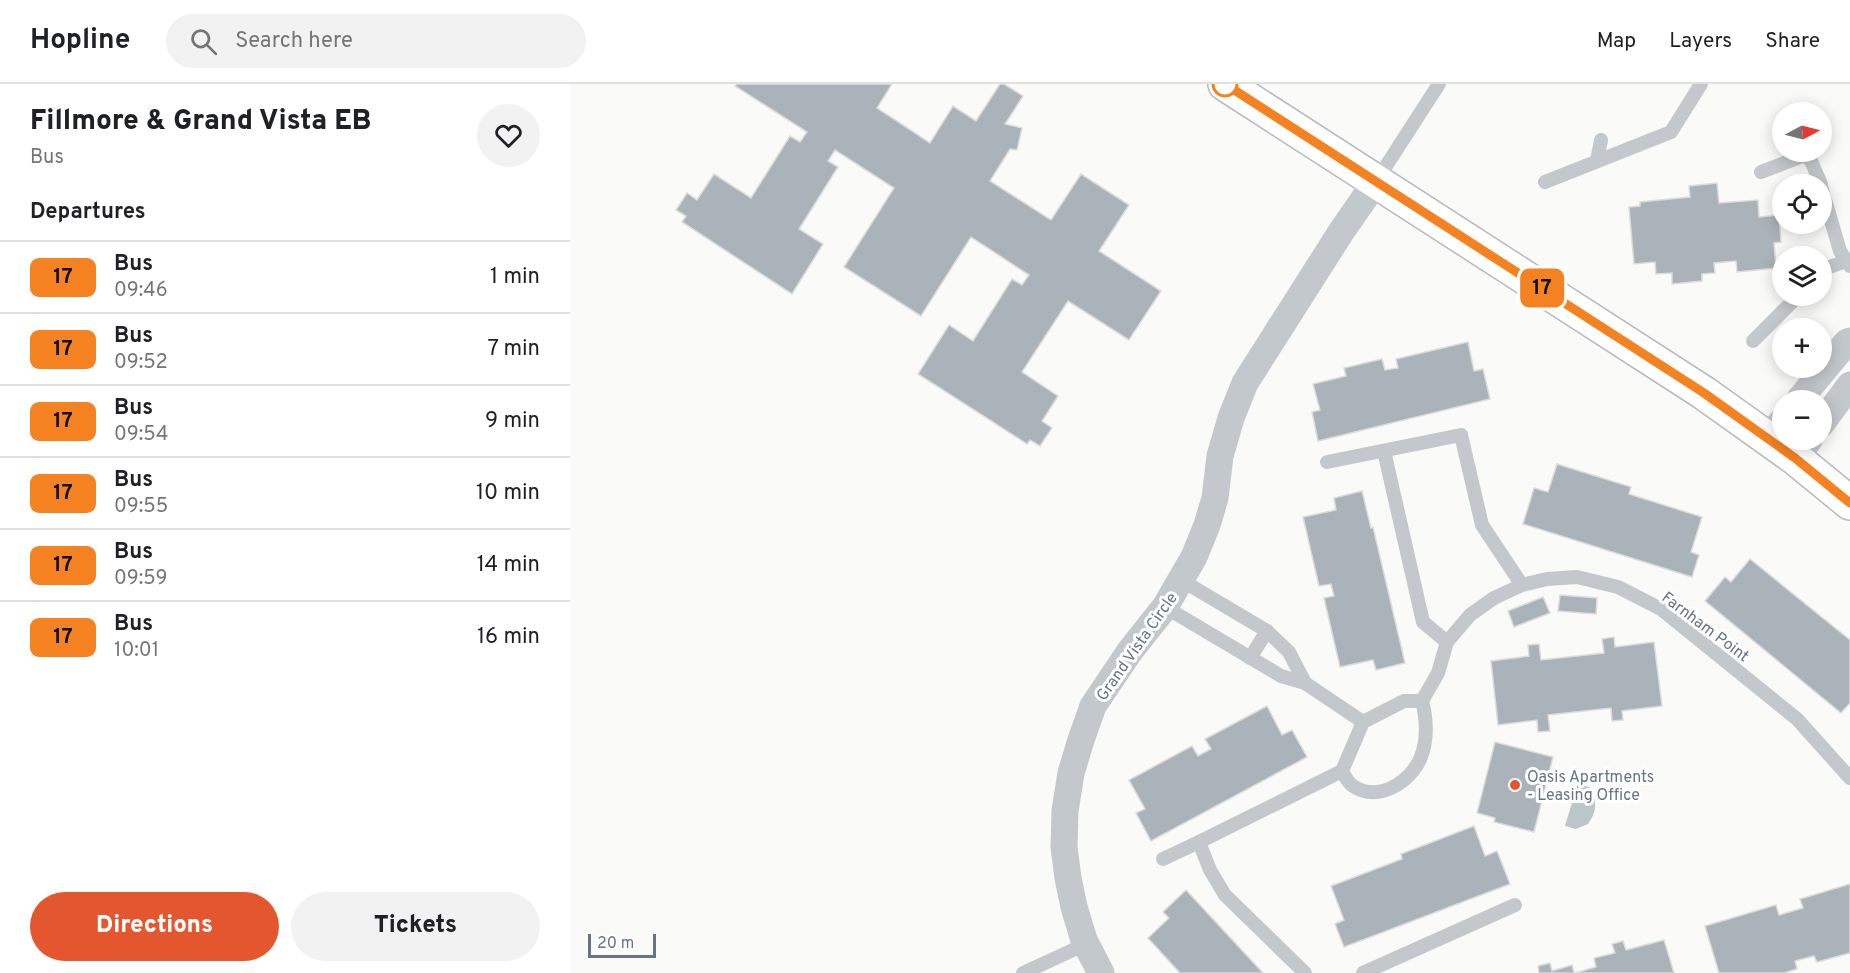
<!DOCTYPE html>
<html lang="en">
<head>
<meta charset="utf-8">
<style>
  body { margin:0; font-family:Overpass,sans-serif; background:#f2f2f2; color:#202124; height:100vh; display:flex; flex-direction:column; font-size:22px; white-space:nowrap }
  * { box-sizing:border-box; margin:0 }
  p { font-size:20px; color:#757577 }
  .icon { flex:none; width:33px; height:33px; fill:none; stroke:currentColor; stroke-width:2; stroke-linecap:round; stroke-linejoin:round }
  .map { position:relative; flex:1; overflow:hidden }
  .side { display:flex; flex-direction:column; background:#fff; width:570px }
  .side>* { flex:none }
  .badge { padding:0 12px; border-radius:9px; font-size:21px; line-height:39px }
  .needle { width:39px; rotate:83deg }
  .fabs { position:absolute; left:1202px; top:18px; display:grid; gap:12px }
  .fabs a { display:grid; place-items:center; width:60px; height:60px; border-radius:50%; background:#fff; box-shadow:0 3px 15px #0003; font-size:30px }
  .scale { position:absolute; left:18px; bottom:15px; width:68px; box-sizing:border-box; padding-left:6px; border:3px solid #657683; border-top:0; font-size:16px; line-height:21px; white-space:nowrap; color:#657683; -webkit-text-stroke:4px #fff; paint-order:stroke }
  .map>.badge { position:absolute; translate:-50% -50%; box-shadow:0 0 0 3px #fff }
  h2 { padding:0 30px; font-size:22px; line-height:54px }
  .round { display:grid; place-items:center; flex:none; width:63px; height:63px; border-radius:32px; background:#f2f2f2 }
  .overview { display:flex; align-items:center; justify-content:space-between; height:102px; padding:0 30px }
  h1 { font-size:28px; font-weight:800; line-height:45px }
  .primary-button { display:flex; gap:12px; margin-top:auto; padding:12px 30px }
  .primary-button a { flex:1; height:69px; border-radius:36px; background:#e4572e; color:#fff; font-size:24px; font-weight:800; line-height:69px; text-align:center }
  .primary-button a+a { background:#f2f2f2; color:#202124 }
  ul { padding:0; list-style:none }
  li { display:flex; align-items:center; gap:18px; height:72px; padding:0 30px; border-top:2px solid #e0e0e0 }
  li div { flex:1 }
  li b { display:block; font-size:22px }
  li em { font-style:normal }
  li .badge { min-width:66px; font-weight:700; text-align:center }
  header { display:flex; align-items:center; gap:36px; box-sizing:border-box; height:84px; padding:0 30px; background:#fff; border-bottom:2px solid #e0e0e0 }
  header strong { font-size:28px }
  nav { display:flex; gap:33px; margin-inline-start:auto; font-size:21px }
  .search { width:420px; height:54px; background:#f2f2f2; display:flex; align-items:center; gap:15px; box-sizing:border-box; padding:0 21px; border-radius:33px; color:#757577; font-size:22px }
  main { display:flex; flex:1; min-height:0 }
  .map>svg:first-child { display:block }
  .water { fill:#bbc7cb }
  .building { fill:#aab3b9; stroke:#dcdcda; stroke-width:1.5 }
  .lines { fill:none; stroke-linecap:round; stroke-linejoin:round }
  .primary-casing { stroke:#b5babe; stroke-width:36 }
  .lane { stroke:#c3c8cc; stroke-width:14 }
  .street { stroke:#c3c8cc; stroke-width:27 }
  .primary { stroke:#fff; stroke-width:33 }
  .line-casing { stroke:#fff; stroke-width:14 }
  .line { stroke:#f58220; stroke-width:9 }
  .stop-dot { fill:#fff; stroke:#f58220; stroke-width:3 }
  .poi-dot { fill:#e4572e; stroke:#fff; stroke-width:2 }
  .labels { text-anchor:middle; stroke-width:6; stroke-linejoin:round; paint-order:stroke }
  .street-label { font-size:16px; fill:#657683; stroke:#fff }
  .poi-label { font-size:16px; fill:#657683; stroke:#fff; text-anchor:start }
</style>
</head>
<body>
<header>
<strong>Hopline</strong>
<div class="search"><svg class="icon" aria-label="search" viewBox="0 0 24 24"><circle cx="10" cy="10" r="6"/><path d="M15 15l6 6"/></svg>Search here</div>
<nav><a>Map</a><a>Layers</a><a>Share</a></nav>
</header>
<main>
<section class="side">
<div class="overview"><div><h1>Fillmore &amp; Grand Vista EB</h1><p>Bus</p></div><a class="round"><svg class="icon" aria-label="heart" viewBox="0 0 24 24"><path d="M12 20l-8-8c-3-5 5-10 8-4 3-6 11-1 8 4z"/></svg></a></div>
<h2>Departures</h2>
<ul>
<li><span class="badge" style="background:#f58220;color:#111">17</span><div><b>Bus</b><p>09:46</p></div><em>1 min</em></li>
<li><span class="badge" style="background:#f58220;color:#111">17</span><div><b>Bus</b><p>09:52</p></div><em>7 min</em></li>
<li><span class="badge" style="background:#f58220;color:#111">17</span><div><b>Bus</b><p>09:54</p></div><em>9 min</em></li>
<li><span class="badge" style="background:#f58220;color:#111">17</span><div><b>Bus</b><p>09:55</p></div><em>10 min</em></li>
<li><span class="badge" style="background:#f58220;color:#111">17</span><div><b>Bus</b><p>09:59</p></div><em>14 min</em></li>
<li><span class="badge" style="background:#f58220;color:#111">17</span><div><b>Bus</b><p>10:01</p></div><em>16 min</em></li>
</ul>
<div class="primary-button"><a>Directions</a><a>Tickets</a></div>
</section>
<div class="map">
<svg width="1280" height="889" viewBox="0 0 1280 889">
  <rect width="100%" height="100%" fill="#fafaf8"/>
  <!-- water -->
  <path class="water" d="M1008 699 1021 704C1027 719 1027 727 1018 740L1006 745 995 742Z"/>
  <!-- building -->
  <g class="building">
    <path d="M167 0H322L307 24 360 59 383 22 406 37 430 0H434L453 12 435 40 452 44 447 66 440 65 420 97 481 136 511 90 559 121 529 167 591 207 559 256 498 217 452 288 488 312 472 337 482 344 470 362 460 356 457 360 348 290 379 241 403 257 442 195 452 201 459 191 401 153 351 232 274 183 324 104 265 66 258 77 268 83 229 145 253 160 222 210 112 138 116 132 106 126 117 109 127 116 144 90 181 114 220 52 230 58 237 48 165 2Z"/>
    <path d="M1147 99 1149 119 1188 116 1189 133 1209 131 1211 158 1204 159 1206 184 1167 188 1166 177 1144 179 1145 189 1132 190V197L1102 200V189L1086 190 1085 178 1064 180 1059 123 1070 122V118L1120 113 1119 102Z"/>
    <path d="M898 258 904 287 913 285 920 315 748 357 742 328 750 326 743 300 776 292 774 284 812 275 815 286 828 284 826 275Z"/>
    <path d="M987 380 1061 403 1059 410 1132 433 1121 468 1129 471 1122 493 953 440 964 404 978 408Z"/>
    <path d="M792 407 801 444 803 443 835 579 806 586 803 576 770 583 754 514 764 512 761 500 749 502 733 433 766 426 764 414Z"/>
    <path d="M1180 475 1280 556V619L1271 629 1135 517 1155 493 1161 498Z"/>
    <path d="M990 511 1027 514 1026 530 988 527Z"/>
    <path d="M973 513 980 529 944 543 938 527Z"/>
    <path d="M1044 553 1045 563 1084 558 1092 622 1052 627 1053 636 1042 637 1041 624 978 631 980 647 968 648 967 636 928 641 921 577 959 572 958 561 969 560 971 576 1034 569 1032 555Z"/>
    <path d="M697 622 712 651 722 646 737 673 581 757 566 729 575 725 559 696 622 662 628 672 641 665 635 655Z"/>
    <path d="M925 658 983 673 964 748 924 738 925 734 907 729Z"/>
    <path d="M904 742 915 772 927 767 940 800 774 863 765 840 774 836 761 802 832 775 831 770Z"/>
    <path d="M1280 800V869L1247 878 1244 872 1225 877 1227 885 1214 889H1149L1135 842 1206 821 1209 831 1233 824 1230 815Z"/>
    <path d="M616 806 693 889H610L578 854 599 834 593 828Z"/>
    <path d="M1094 856 1104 889H1005L1026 883 1024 874 1045 869 1042 860 1053 857 1056 866Z"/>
    <path d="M980 879 982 887 1002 881 1004 889H969L968 882Z"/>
  </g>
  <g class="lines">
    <defs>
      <path id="primary" d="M655 0 1134 309 1225 374 1280 419"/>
    </defs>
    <!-- primary casing -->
    <use href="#primary" class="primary-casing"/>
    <!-- lane -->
    <g class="lane">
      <path d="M1027 77 1031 56"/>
      <path d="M1191 88 1235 71 1241 77 1251 100"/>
      <path d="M807 96 869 0"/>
      <path d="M975 98 1101 48 1131 0"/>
      <path d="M1251 102 1270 167 1280 182"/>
      <path d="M1251 189 1254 185 1276 177"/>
      <path d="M1183 257 1228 212"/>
      <path d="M814 367 853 538 877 558"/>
      <path d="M757 378 891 351 912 441 952 501"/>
      <path d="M611 496 697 547 719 568 735 599"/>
      <path d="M595 523 711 592 735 599 793 638"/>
      <path d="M680 574 697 547"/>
      <path d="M772 687C775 692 778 699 783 702 808 719 841 698 851 673 858 654 857 636 852 617"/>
      <path d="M593 775 629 758"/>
      <path d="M453 889 516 860"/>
      <path d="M735 889 655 811 640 786 629 758 772 687 793 638 834 617H852L868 589 877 558 900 531 924 514 952 501 977 495 1007 493 1048 503 1091 525 1227 635 1280 694"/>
      <path d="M793 889 945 821"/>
    </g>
    <!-- street -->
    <g class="street">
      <path d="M1229 316 1277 258 1280 257"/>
      <path d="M1251 340 1280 301"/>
      <path d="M1198 354 1212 337"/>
      <path d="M1225 374 1239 356"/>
      <path d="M531 889 514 856 504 823 498 794 494 763 495 727 501 689 511 656 523 622 560 567 595 523 624 473 637 441 645 414 650 372 661 334 675 299 771 148 807 96"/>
    </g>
    <!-- primary -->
    <use href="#primary" class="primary"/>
  </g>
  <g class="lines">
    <defs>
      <path id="line" d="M655 0 1134 309 1225 374 1280 419"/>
    </defs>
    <!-- line casing -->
    <use href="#line" class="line-casing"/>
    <!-- line -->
    <use href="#line" class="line"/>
  </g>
  <!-- markers -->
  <circle class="stop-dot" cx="655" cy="0" r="12"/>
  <circle class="poi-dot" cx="945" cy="701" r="6"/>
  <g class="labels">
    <!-- street labels -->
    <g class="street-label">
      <text transform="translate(1136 542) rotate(37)" y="6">Farnham Point</text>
      <text transform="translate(566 562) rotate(-55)" y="6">Grand Vista Circle</text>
    </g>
    <!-- poi labels -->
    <g class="poi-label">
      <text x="957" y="698">Oasis Apartments<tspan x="957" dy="18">- Leasing Office</tspan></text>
    </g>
  </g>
</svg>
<div class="fabs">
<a><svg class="needle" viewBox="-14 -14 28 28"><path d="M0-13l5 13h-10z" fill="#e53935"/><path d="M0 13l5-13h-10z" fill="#757577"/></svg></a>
<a><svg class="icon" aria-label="locate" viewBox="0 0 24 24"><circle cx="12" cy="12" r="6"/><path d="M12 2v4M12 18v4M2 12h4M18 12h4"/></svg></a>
<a><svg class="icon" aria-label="layers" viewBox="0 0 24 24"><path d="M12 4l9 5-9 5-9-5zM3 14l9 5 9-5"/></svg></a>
<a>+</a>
<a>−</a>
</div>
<div class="scale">20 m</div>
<b class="badge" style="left:972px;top:204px;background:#f58220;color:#111">17</b>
</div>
</main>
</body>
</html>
